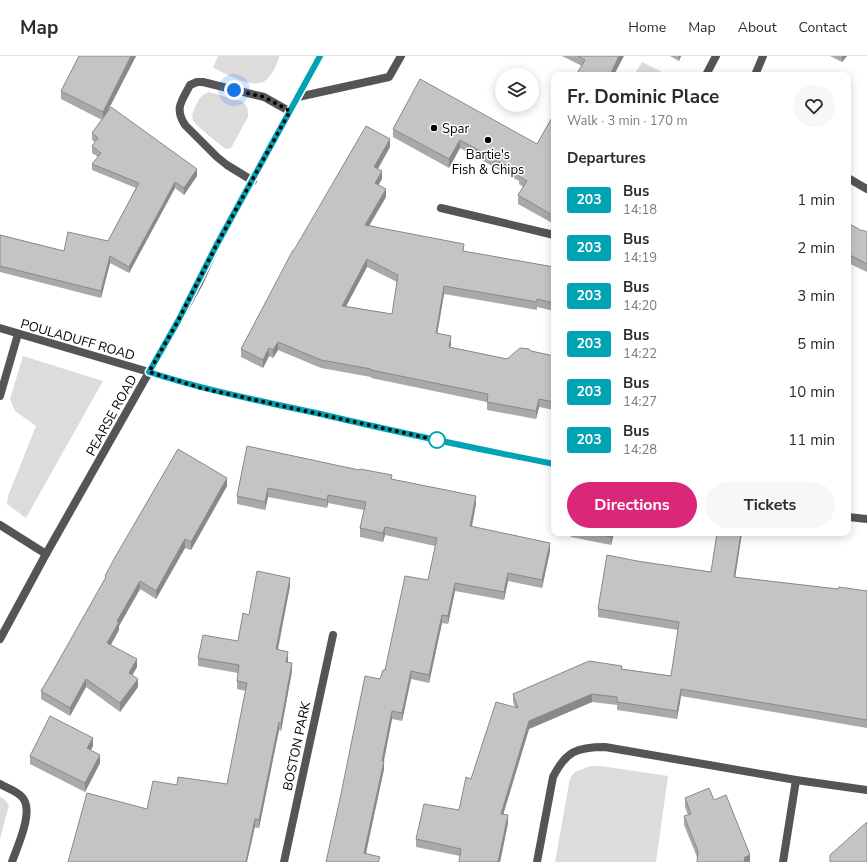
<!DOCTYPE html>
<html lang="en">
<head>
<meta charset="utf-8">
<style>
  body { margin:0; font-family:"Nunito Sans",sans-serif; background:#f7f7f7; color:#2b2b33; height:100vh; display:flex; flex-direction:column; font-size:15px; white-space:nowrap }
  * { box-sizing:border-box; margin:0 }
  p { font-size:13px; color:#7c7c81 }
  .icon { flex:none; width:22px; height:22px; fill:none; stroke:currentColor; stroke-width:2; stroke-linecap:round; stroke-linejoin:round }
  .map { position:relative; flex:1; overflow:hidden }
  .panel { position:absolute; left:551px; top:16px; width:300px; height:464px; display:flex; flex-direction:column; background:#fff; border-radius:8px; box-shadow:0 2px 10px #0003 }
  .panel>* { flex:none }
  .badge { padding:0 8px; border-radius:3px; font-size:14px; line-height:26px }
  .controls { position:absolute; left:495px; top:12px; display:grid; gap:8px }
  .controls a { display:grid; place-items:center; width:44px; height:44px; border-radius:50%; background:#fff; box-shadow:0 2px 10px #0003; font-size:20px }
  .you { position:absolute; width:20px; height:20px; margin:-10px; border:3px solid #fff; border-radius:50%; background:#1a73e8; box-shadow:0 0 0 6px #1a73e833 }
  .map>.badge { position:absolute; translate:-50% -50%; box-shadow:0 0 0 2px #fff }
  h2 { padding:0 16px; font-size:15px; line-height:36px }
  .round { display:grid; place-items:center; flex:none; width:42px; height:42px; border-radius:21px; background:#f7f7f7 }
  .summary { display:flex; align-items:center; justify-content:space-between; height:68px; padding:0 16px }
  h1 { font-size:19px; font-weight:700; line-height:30px }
  .primary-button { display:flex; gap:8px; margin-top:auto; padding:8px 16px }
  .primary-button a { flex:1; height:46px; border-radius:24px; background:#db2777; color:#fff; font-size:16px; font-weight:700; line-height:46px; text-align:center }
  .primary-button a+a { background:#f7f7f7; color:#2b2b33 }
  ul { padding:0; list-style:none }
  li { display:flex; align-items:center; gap:12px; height:48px; padding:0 16px }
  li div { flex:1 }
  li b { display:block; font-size:15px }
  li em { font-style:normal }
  li .badge { min-width:44px; font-weight:700; text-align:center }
  header { display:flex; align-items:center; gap:24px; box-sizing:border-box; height:56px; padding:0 20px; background:#fff; border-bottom:1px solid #e1e1e2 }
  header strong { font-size:19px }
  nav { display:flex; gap:22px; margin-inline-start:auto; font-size:14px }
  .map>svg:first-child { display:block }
  .green { fill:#dcdcdc }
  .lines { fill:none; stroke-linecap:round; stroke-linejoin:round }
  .minor { stroke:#555; stroke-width:8 }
  .tertiary { stroke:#555; stroke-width:8 }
  .wall { fill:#a9a9a9; fill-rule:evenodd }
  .shaded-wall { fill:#898989 }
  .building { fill:#c4c4c4; stroke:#898989; fill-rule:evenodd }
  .line-casing { stroke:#fff; stroke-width:9 }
  .line { stroke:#00a3b4; stroke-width:6 }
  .walk { stroke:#000; stroke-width:4; stroke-dasharray:0 7.2 }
  .poi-dot { fill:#000; stroke:#fff; stroke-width:1.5 }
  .stop-dot { fill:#fff; stroke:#00a3b4; stroke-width:2 }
  .labels { text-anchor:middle; stroke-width:3; stroke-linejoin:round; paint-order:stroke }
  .poi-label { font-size:13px; fill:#000; stroke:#fff; text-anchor:start }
  .street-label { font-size:13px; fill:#000; stroke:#fff }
</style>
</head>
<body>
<header>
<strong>Map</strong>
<nav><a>Home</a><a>Map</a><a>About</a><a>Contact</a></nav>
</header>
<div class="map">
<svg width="867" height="806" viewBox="0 0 867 806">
  <rect width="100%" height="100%" fill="#fff"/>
  <!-- green -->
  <g class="green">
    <path d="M218 0H280C277 6 275 14 270 20 257 38 228 18 213 12Z"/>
    <path d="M642 6 668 19H634Z"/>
    <path d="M209 36 243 46C248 51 248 55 248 61L231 92 226 93C219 88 196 70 193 64 191 59 194 53 196 49 199 43 202 38 209 36Z"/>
    <path d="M23 300 103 325 26 462 7 448 8 440 36 370 15 355 10 343Z"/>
    <path d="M590 710H601L668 720 656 806H555L570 722 575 716Z"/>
    <path d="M0 741 4 743 9 749 0 783Z"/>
  </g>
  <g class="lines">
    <!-- minor -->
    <g class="minor">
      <path d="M706 19 716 0"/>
      <path d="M755 19 763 0"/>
      <path d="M298 41 389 21 401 0"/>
      <path d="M848 122 867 133"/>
      <path d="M253 125 227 109 217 101 185 69C174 52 182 45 190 29L197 26H203L264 41 289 55"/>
      <path d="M441 152 554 179"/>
      <path d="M0 272 149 316"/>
      <path d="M0 340 18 278"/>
      <path d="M0 469 46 498"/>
      <path d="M0 728C7 732 17 735 22 741 35 754 17 791 12 806"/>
      <path d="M284 806 333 579"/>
      <path d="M537 806 553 721C566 695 577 691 605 691L796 724 867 734"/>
      <path d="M783 806 796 724"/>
    </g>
    <!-- tertiary -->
    <g class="tertiary">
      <path d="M149 316C207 335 266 346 325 359 401 377 478 393 554 408"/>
      <path d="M848 461 867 463"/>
      <path d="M0 583 46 498 178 265 199 227 216 190 320 0"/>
    </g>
  </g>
  <!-- wall -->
  <g class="wall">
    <path d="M79 0H136L105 60 197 120 184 139 175 132 129 217 110 207 101 242 0 216V179L64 195 108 185 136 132 92 114V108L98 101 92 97V90L95 86 92 84V77L102 64 61 43V35Z"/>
    <path d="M562 0H624L582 10Z"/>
    <path d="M670 0H681L679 5Z"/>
    <path d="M830 0H847L842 6Z"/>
    <path d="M554 58V168L518 148V139L523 131 519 128V125L460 92 449 112 393 81V73L537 88Z"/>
    <path d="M390 91 378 113 382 123 378 129 386 141 369 169 464 195 554 211V255L537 251V254L444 238 437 278 451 288 450 291 507 303 531 295 554 300V354L539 351 536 363 487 354V346L371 322V321L321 312 278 294 273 302 269 300 263 312 241 301V293L294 194ZM367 211 397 226 392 258 346 250Z"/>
    <path d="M848 167 862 175 867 176V216L848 207Z"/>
    <path d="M247 390 392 423 476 448 472 471 550 495 542 532 508 525 504 544 455 535 448 568 442 567 429 627 411 623 402 665 392 663 384 705V713L366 798 380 806H326L380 623 428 524 435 490 385 479 383 486 360 481V472L364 454 328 447 327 452 268 441 265 454 237 448V440Z"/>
    <path d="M227 430 191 494 185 492 156 543 140 533 119 570V574L111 589 137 611 132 619 138 631 120 656 86 631 70 660 41 643V635L54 613 105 523V520Z"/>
    <path d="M571 477H614L611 489 571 481Z"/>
    <path d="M717 477H742L735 521 838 533 867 535V672L681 640 677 663 617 654V649L592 646 529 673 503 758 508 767 500 806H459L460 800 416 791V783L459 754 471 723 515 651 513 646V638L622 613 671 620 678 574 598 561V553L637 505 711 516Z"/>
    <path d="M290 530 278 594 288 604V607L292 615 281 675 279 674 259 772 147 753 177 729 227 728 246 635 237 633V625L238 617 198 610V602L238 585 249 559Z"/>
    <path d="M93 690 91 694 100 707 85 736 30 708V700Z"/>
    <path d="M685 742 714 744 750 806 697 801 684 769V760L688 759 685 751Z"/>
  </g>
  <!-- shaded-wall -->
  <g class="shaded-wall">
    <path d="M131 0H136L103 64V56Z"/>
    <path d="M619 0H624L614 19H610Z"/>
    <path d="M679 0H681L679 5Z"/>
    <path d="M842 0H847L842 6Z"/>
    <path d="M851 30V38L848 44V35Z"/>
    <path d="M390 83V91L374 119V111Z"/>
    <path d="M460 84V92L449 112V103Z"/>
    <path d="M197 113V120L184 139V132Z"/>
    <path d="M382 115V123L375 135V127Z"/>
    <path d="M175 126V132L129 217V211Z"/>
    <path d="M386 133V141L365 177V169Z"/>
    <path d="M110 200V207L101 242V235Z"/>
    <path d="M367 203V211L342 258V250Z"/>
    <path d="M444 230V238L436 285V277Z"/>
    <path d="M451 280V288L449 299V291Z"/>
    <path d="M278 286V294L273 302V294Z"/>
    <path d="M269 292V300L263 312V304Z"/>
    <path d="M539 343V351L536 363V355Z"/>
    <path d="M227 422V430L191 494V486Z"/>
    <path d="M268 432V441L265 454V446Z"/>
    <path d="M328 439V447L327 452V444Z"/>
    <path d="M476 440V448L470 478V470Z"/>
    <path d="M385 471V479L383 486V477Z"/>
    <path d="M612 477H614L611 489V481Z"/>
    <path d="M741 477H742L734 529V521Z"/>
    <path d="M185 483V492L156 543V535Z"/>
    <path d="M550 487V495L542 532V524Z"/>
    <path d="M508 517V525L504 544V536Z"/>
    <path d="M290 522V530L276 601V593Z"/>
    <path d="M140 525V533L119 570V574L107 595V587L117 565Z"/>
    <path d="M455 527V535L448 568V560Z"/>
    <path d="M442 559V567L429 627V619Z"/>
    <path d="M288 596V604L286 614V606Z"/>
    <path d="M137 603V611L129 625V617Z"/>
    <path d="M292 607V615L281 675V667Z"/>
    <path d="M411 615V623L402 665V657Z"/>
    <path d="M86 623V631L70 660V652Z"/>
    <path d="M138 623V631L120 656V647Z"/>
    <path d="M681 633V640L677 663V655Z"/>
    <path d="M592 638V646L529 673 501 766V758L529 665Z"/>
    <path d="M392 655V663L382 713V705Z"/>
    <path d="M279 666V674L259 772V764Z"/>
    <path d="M93 682V690L87 701V692Z"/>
    <path d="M100 699V707L85 736V727Z"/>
    <path d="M384 705V713L364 805V797Z"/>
    <path d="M508 759V767L500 806H498Z"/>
    <path d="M255 763V771L247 806H246Z"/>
    <path d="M750 799V806H744L745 801Z"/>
  </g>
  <!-- building -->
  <g class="building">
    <path d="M79 0H131L103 56 61 35Z"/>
    <path d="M578 0H619L610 19H576L585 4Z"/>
    <path d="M420 23 537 88 554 58V160L518 139 527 125 519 120 520 117 460 84 449 103 393 73Z"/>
    <path d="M848 28 851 30 848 35Z"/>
    <path d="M111 51 197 113 184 132 175 126 129 211 110 200 101 235 0 210V179L64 195 68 176 108 185 139 127 92 108 101 97 92 90 98 82 92 77Z"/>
    <path d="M366 70 390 83 374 111 382 115 375 127 386 133 365 169 464 188 463 195 554 211V247L537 243V246L444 230 436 277 451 280 449 291 507 303 520 292 529 293 531 295 554 300V346L539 343 536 355 487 346 488 338 371 314V313L321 304 278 286 273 294 269 292 263 304 241 293 293 194H294ZM367 203 398 219 392 258 342 250Z"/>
    <path d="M848 167 862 175 863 174 867 176V208L848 198Z"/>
    <path d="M247 390 359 414 360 413 392 419 391 423 476 440 470 470 550 487 542 524 508 517 504 536 455 527 448 560 442 559 429 619 411 615 402 657 392 655 382 705H384L364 797 380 801 378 806H326L341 738 365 620 380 623 383 614H385L405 520 428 524 437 482 385 471 383 477 360 472 366 446 328 439 327 444 268 432 265 446 237 440Z"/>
    <path d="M178 393 227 422 191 486 185 483 156 535 140 525 117 565 119 566 107 587 137 603 129 617 138 623 120 647 86 623 70 652 41 635 54 613 106 521 105 520 114 503Z"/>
    <path d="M591 477H612L611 481Z"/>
    <path d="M717 477H741L734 521 838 533 839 531 867 535V664L681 633 677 655 617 646V641L592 638 529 665 501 758 508 759 498 806H459L461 793 416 783 424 748 459 754 466 721 471 723 496 646 518 652 513 638 589 605 622 610 621 613 671 620 679 566 598 553 607 499 637 505 711 516Z"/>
    <path d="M257 515 290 522 276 593 288 596 286 606 292 607 281 667 279 666 259 764 255 763 246 806H68L87 737 147 753 153 725 177 729 178 721 227 728 247 627 237 625 239 609 198 602 203 579 238 585 243 557 249 559Z"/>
    <path d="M50 660 93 682 87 692 100 699 85 727 30 700Z"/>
    <path d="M709 732 714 744 726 739 750 799 745 801 744 806H697L698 795 684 760 691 758 685 742Z"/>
    <path d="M867 766V806H830V799Z"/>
  </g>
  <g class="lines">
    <defs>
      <path id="line" d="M320 0 216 190 178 265 149 316C207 335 266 346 325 359 401 377 478 393 554 408"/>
    </defs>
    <!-- line casing -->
    <use href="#line" class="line-casing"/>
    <!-- line -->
    <use href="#line" class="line"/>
    <!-- walk -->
    <path class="walk" d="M234 34 264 41 290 55 216 190 178 265 149 316 201 332 441 385 437 384"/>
  </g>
  <!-- markers -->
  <g class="poi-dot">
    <circle cx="434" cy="72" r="4"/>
    <circle cx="488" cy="84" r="4"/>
  </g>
  <circle class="stop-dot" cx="437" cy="384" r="8"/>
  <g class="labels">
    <!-- poi labels -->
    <g class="poi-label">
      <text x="442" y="77">Spar</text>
      <text x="488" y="103" text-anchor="middle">Bartie's<tspan x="488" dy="15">Fish &amp; Chips</tspan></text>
    </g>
    <!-- street labels -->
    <g class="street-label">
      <text transform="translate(78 283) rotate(16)" y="5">POULADUFF ROAD</text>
      <text transform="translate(111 359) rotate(-61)" y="5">PEARSE ROAD</text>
      <text transform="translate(296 690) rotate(-78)" y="5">BOSTON PARK</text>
    </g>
  </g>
</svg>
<div class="controls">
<a><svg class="icon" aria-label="layers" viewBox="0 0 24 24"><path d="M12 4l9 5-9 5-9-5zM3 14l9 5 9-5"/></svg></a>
</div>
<div class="you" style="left:234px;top:34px"></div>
<section class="panel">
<div class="summary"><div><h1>Fr. Dominic Place</h1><p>Walk · 3 min · 170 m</p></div><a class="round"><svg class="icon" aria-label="heart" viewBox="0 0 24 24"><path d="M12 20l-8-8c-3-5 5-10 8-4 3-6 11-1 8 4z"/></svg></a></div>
<h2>Departures</h2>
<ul>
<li><span class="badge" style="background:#00a3b4;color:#fff">203</span><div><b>Bus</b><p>14:18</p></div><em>1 min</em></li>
<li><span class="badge" style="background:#00a3b4;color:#fff">203</span><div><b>Bus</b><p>14:19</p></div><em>2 min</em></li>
<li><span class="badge" style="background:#00a3b4;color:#fff">203</span><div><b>Bus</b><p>14:20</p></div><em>3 min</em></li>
<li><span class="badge" style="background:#00a3b4;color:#fff">203</span><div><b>Bus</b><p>14:22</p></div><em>5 min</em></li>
<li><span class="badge" style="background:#00a3b4;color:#fff">203</span><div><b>Bus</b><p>14:27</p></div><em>10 min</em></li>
<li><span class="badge" style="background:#00a3b4;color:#fff">203</span><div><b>Bus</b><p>14:28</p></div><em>11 min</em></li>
</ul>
<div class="primary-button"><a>Directions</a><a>Tickets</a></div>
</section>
</div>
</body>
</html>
